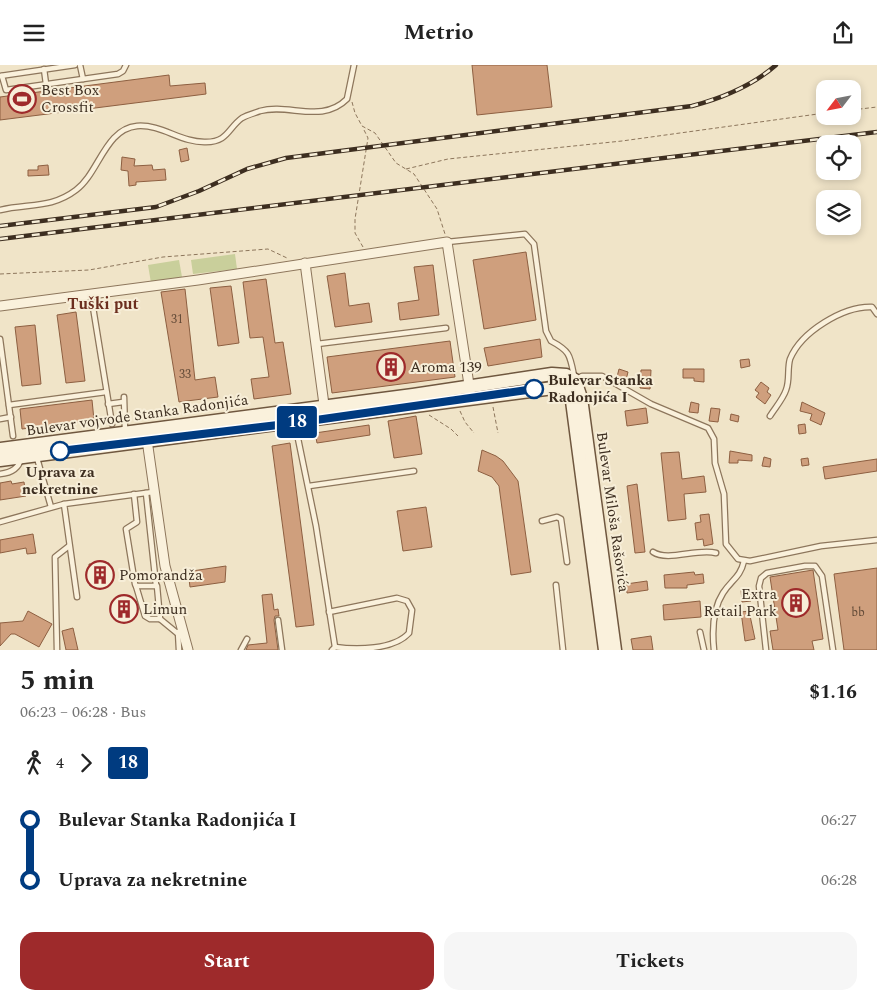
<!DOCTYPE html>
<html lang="en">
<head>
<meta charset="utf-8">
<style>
  body { margin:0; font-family:Spectral,serif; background:#f6f6f6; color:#222; height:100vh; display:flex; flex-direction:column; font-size:19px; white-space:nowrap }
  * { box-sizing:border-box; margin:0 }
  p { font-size:16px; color:#767676 }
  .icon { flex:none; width:28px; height:28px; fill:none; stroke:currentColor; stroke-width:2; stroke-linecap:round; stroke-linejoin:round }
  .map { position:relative; height:585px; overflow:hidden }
  .panel { display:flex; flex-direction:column; background:#fff; flex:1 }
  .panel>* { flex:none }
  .badge { padding:0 10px; border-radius:4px; font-size:18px; line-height:32px }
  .needle { width:32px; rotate:238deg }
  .controls { position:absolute; left:816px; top:15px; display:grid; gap:10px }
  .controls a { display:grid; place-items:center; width:45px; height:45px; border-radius:10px; background:#fff; box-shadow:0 2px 8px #0003; font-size:25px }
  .map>.badge { position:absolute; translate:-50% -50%; box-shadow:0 0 0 2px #fff }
  .legs { display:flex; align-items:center; gap:8px; height:55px; padding:0 20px; font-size:16px }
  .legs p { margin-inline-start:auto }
  .summary { display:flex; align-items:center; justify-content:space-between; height:85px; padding:0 20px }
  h1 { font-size:28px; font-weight:700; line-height:38px }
  .primary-button { display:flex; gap:10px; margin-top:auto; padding:10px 20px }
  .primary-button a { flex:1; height:58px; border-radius:15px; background:#9e2a2b; color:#fff; font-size:20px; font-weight:700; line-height:58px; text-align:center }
  .primary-button a+a { background:#f6f6f6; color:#222 }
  ul { padding:0 20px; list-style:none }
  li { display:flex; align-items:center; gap:18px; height:60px; font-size:19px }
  li i { display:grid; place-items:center; width:8px; height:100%; margin:0 6px; background:currentColor }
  li i::after { content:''; width:12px; height:12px; margin:-6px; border:4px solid; border-radius:50%; background:#fff }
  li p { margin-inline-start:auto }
  li:first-child i { background:linear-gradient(#0000 50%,currentColor 0) }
  li:last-child i { background:linear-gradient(currentColor 50%,#0000 0) }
  header { display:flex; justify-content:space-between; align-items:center; height:65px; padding:0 20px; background:#fff; font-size:22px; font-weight:700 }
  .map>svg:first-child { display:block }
  .green { fill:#c9cf9b }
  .building { fill:#cf9f7d; stroke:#8d5f41 }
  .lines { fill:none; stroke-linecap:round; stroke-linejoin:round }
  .lane-casing { stroke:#8d765c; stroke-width:7 }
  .street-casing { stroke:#8d765c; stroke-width:11 }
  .secondary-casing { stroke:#6f573f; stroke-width:15 }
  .path { stroke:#8d765c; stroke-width:1; stroke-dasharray:4 2.5; stroke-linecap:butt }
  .lane { stroke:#faf1dc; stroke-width:4.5 }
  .street { stroke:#faf1dc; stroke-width:9 }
  .secondary { stroke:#faf1dc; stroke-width:12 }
  .rail-casing { stroke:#3d2e20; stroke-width:4.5 }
  .rail { stroke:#f7eed8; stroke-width:2.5; stroke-dasharray:8; stroke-linecap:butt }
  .line-1-casing { stroke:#fff; stroke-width:11 }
  .line-1 { stroke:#003b80; stroke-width:8 }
  .stop-1-dot { fill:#fff; stroke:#003b80; stroke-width:2.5 }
  .labels { text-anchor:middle; stroke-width:4; stroke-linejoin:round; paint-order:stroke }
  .number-label { font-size:12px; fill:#624a37 }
  .poi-label { font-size:15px; fill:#3d2e20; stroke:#f7eed8; text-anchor:start }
  .stop-label { font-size:15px; font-weight:bold; fill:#3d2e20; stroke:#f7eed8; text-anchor:start }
  .street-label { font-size:15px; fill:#3d2e20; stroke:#f7eed8 }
  .neighbourhood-label { font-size:16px; font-weight:bold; fill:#6b2e1e; stroke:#f7eed8 }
</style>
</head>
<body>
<header><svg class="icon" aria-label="menu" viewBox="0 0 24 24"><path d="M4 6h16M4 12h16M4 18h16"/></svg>Metrio<svg class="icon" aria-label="share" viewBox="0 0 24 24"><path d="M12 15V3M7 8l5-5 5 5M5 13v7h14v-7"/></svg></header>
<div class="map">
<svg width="877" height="585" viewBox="0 0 877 585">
  <rect width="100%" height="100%" fill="#f0e4c8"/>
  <!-- green -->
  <g class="green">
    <path d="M235 189 237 204 193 209 191 195Z"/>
    <path d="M179 195 182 212 151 218 148 200Z"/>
  </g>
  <!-- building -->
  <g class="building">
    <path d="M472 0H547L552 42 477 50Z"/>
    <path d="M169 10 170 21 205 18 206 29 0 55V32Z"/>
    <path d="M187 83 189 95 181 97 179 85Z"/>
    <path d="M122 92 135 94 134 101 152 100 153 105 165 104 166 115 136 117V120L129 121 128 106 121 105Z"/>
    <path d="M48 100 49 110 28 111V105H38V101Z"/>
    <path d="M526 187 536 255 484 264 473 195Z"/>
    <path d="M433 200 439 250 400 255 398 238 419 235 414 202Z"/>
    <path d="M345 208 349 241 369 238 372 257 335 262 327 211Z"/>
    <path d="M266 214 275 278 283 277 291 329 254 334 251 314 269 312 263 272 250 273 243 217Z"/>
    <path d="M231 221 239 278 218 281 210 223Z"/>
    <path d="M185 224 195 315 215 312 218 332 179 337 161 227Z"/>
    <path d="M76 247 85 316 66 318 57 250Z"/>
    <path d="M35 260 41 319 22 321 15 262Z"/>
    <path d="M540 274 542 292 488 301 484 283Z"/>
    <path d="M450 276 455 312 332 328 327 292Z"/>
    <path d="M749 294 750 301 741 303 740 295Z"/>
    <path d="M619 304 628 307 626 315 617 312Z"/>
    <path d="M683 304H704V317L694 316V313H683Z"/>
    <path d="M641 305H651L650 324 640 323Z"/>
    <path d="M761 317 769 323 767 327 771 330 765 339 756 332 759 328 755 325Z"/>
    <path d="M92 335 94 355 22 364 20 344Z"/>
    <path d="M691 337 699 339 698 348 689 347Z"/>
    <path d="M802 337 825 348 821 360 810 355 812 349 800 346Z"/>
    <path d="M646 343 648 358 627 361 625 346Z"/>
    <path d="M711 343 720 344 718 357 709 356Z"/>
    <path d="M731 349 739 351 738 357 730 355Z"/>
    <path d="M416 351 422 389 394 393 388 356Z"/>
    <path d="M805 359 806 368 799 369 798 360Z"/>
    <path d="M369 360 370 370 317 378 315 368Z"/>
    <path d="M290 378 314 560 296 562 272 381Z"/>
    <path d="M482 385 496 391 503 396 518 416 531 507 511 510 499 421 492 412 478 406Z"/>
    <path d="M730 386 752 390V396L738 395V398H729Z"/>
    <path d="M679 387 682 414 704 411 706 427 684 429 686 454 668 456 661 388Z"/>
    <path d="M764 392 771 394 770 402 762 401Z"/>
    <path d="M808 393 809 400 802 401 801 394Z"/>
    <path d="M877 394V406L825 414 823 402Z"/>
    <path d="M11 416 12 419 24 417 26 431 0 435V418Z"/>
    <path d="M637 419 645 487 635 488 627 421Z"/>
    <path d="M426 442 432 482 403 486 397 446Z"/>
    <path d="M709 449 713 479 704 481 703 474 697 475 695 458 701 457 700 450Z"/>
    <path d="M33 469 36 488 27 489 26 483 0 488V475Z"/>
    <path d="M109 498 110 520 90 521 89 499Z"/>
    <path d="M226 501 225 517 190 522 189 514H186L185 507Z"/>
    <path d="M877 503V585H844L834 509Z"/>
    <path d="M813 505 823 574 812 576 814 585H773L770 566 778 565 770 512Z"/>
    <path d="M694 507 695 510 703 509 704 518 687 520V523H665L664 510Z"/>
    <path d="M647 516 648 525 627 528 626 519Z"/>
    <path d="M749 523 751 536 742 537 741 524Z"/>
    <path d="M272 529 274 545 278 544 279 551H275L274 555 278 585H246L248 580 267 578 262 530Z"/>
    <path d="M132 533 133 553 115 554 114 534Z"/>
    <path d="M700 536 701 552 664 555 663 540Z"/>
    <path d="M28 546 52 559 39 582 15 569H11L0 581V558L23 556Z"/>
    <path d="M749 546 755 574 745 576 741 547Z"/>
    <path d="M73 563 78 585H66L62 566Z"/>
    <path d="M651 571 653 585H633L631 574Z"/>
  </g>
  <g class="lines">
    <defs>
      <g id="lane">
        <path d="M80 0 83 14"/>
        <path d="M44 4 46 19"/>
        <path d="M0 11 75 0"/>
        <path d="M2 11 6 25 118 9 123 6 126 0"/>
        <path d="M0 145C28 138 51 144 76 125 99 108 105 64 137 61 162 59 181 78 206 77 228 77 228 63 242 53 247 50 255 48 260 46 289 38 322 59 347 34L354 0"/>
        <path d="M447 177 525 169 534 179 546 266 551 276C570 286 570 290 574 311"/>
        <path d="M91 230 112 359"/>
        <path d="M0 274 13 371"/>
        <path d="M317 279 446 263"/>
        <path d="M575 315 582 311H602L651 339 708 363 714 374 715 398 724 429 726 479 738 494 750 496 821 481 877 475"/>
        <path d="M124 332 125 365"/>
        <path d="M108 339 123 337"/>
        <path d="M9 340 106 327"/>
        <path d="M770 351C775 343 783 334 786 325 790 315 787 304 790 294 801 267 843 241 872 242L877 249"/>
        <path d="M0 354 11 352"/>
        <path d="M295 359 316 461 335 582 332 585"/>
        <path d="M37 393 51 442"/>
        <path d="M0 409C10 408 19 404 21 393"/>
        <path d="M309 421 414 406"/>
        <path d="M146 428 156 520"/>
        <path d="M134 429 137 457 126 464 135 519 136 521H157L160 554 177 568"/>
        <path d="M542 456 557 452 561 454 567 497"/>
        <path d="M0 457 64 439"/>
        <path d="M653 487C668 497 697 483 716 488"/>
        <path d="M556 520 563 585"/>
        <path d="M136 521 145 551 150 554H160"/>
        <path d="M77 532 64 439 153 427"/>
        <path d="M329 547 397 533 407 536 412 545 409 568C394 585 356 585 335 582"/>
        <path d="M278 555 282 585"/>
        <path d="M178 567 179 585"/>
        <path d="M700 567 704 585"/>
        <path d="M57 585 55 492 69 481"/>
        <path d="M241 585 247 574"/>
        <path d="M714 585C712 566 712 545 723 528 732 514 740 513 744 496"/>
        <path d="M766 585 759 521 761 513 767 508 805 501H815L822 511 833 585"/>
      </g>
      <g id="street">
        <path d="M305 198 325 347"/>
        <path d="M0 241 198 215 447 177 470 326"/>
        <path d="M147 375 165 501 188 585"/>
      </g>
      <g id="secondary">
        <path d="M0 384 413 330 552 309 566 310 575 315 581 333 615 585"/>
        <path d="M0 395 561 322 567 326 572 336 605 585"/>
      </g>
    </defs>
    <!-- lane casing -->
    <use href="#lane" class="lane-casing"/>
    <!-- street casing -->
    <use href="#street" class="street-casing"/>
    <!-- secondary casing -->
    <use href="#secondary" class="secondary-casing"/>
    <!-- path -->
    <g class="path">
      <path d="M352 37 355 48 362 61 375 68 396 98 414 109 437 144 445 169"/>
      <path d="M852 45 877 42"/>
      <path d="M406 104 448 94 622 76 825 48"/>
      <path d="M363 182 355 168V154L368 73 363 63"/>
      <path d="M0 209 89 205 163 192 268 184 287 193"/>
      <path d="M493 342 498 368"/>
      <path d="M460 346 465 357 474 368"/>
      <path d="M429 350 451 364 458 371"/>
    </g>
    <!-- lane -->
    <use href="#lane" class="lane"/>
    <!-- street -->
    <use href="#street" class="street"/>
    <!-- secondary -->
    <use href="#secondary" class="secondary"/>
    <defs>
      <g id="rail">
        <path d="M0 161 156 142 199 126 247 104 286 93 692 41C722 33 752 21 776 0"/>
        <path d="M0 174 877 67"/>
      </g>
    </defs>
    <!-- rail casing -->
    <use href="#rail" class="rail-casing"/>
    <!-- rail -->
    <use href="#rail" class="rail"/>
  </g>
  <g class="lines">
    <defs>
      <path id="line-1" d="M60 386 295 358 534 324"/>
    </defs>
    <!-- line-1 casing -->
    <use href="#line-1" class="line-1-casing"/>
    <!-- line-1 -->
    <use href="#line-1" class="line-1"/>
  </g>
  <!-- icons -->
  <defs>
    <symbol id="stadium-ring" viewBox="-11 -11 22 22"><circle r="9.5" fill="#f7eed8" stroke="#9e2a2b" stroke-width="1.5"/><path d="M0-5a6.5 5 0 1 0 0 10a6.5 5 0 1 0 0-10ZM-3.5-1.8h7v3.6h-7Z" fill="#9e2a2b"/></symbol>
    <symbol id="building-ring" viewBox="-11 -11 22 22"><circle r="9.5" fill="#f7eed8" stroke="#9e2a2b" stroke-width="1.5"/><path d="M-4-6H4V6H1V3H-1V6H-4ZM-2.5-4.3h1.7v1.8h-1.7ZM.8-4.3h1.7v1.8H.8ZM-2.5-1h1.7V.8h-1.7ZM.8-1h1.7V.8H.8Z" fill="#9e2a2b"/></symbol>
  </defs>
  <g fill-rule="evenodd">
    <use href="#stadium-ring" x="6" y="18" width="32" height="32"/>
    <use href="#building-ring" x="375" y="286" width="32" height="32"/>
    <use href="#building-ring" x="84" y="494" width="32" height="32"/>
    <use href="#building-ring" x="780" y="522" width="32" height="32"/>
    <use href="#building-ring" x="108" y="528" width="32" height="32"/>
  </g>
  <!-- markers -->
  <g class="stop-1-dot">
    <circle cx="534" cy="324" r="9"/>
    <circle cx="60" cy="386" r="9"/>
  </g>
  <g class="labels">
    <!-- number labels -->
    <g class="number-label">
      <text x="177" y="258">31</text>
      <text x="185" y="313">33</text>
      <text x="858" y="551">bb</text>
    </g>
    <!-- poi labels -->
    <g class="poi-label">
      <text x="41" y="30">Best Box<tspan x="41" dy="17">Crossfit</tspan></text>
      <text x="410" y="307">Aroma 139</text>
      <text x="119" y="515">Pomorandža</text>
      <text x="777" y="534" text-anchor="end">Extra<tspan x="777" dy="17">Retail Park</tspan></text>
      <text x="143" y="549">Limun</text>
    </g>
    <!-- stop labels -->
    <g class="stop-label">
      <text x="548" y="320">Bulevar Stanka<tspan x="548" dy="17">Radonjića I</tspan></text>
      <text x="60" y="412" text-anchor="middle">Uprava za<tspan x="60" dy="17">nekretnine</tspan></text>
    </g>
    <!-- street labels -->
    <g class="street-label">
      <text transform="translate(137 350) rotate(-8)" y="5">Bulevar vojvode Stanka Radonjića</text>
      <text transform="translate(613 447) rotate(82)" y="5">Bulevar Miloša Rašovića</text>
    </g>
    <!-- neighbourhood labels -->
    <g class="neighbourhood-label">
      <text x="103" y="244">Tuški put</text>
    </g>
  </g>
</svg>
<div class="controls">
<a><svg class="needle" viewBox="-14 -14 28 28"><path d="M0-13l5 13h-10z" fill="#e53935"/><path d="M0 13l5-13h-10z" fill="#767676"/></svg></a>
<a><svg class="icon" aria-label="locate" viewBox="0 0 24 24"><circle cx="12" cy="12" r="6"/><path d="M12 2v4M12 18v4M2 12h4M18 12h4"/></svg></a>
<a><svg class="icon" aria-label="layers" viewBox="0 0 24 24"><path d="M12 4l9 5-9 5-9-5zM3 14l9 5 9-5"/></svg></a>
</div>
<b class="badge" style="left:297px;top:357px;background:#003b80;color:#fff">18</b>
</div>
<section class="panel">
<div class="summary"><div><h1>5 min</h1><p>06:23 – 06:28 · Bus</p></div><b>$1.16</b></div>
<div class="legs"><svg class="icon" aria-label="walk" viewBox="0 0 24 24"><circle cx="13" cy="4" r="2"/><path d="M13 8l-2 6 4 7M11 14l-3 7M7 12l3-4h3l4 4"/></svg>4<svg class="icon" aria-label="forward" viewBox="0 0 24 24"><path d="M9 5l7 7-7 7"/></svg><b class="badge" style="background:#003b80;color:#fff">18</b></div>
<ul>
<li><i style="color:#003b80"></i><b>Bulevar Stanka Radonjića I</b><p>06:27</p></li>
<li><i style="color:#003b80"></i><b>Uprava za nekretnine</b><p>06:28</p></li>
</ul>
<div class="primary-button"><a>Start</a><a>Tickets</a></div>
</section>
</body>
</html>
